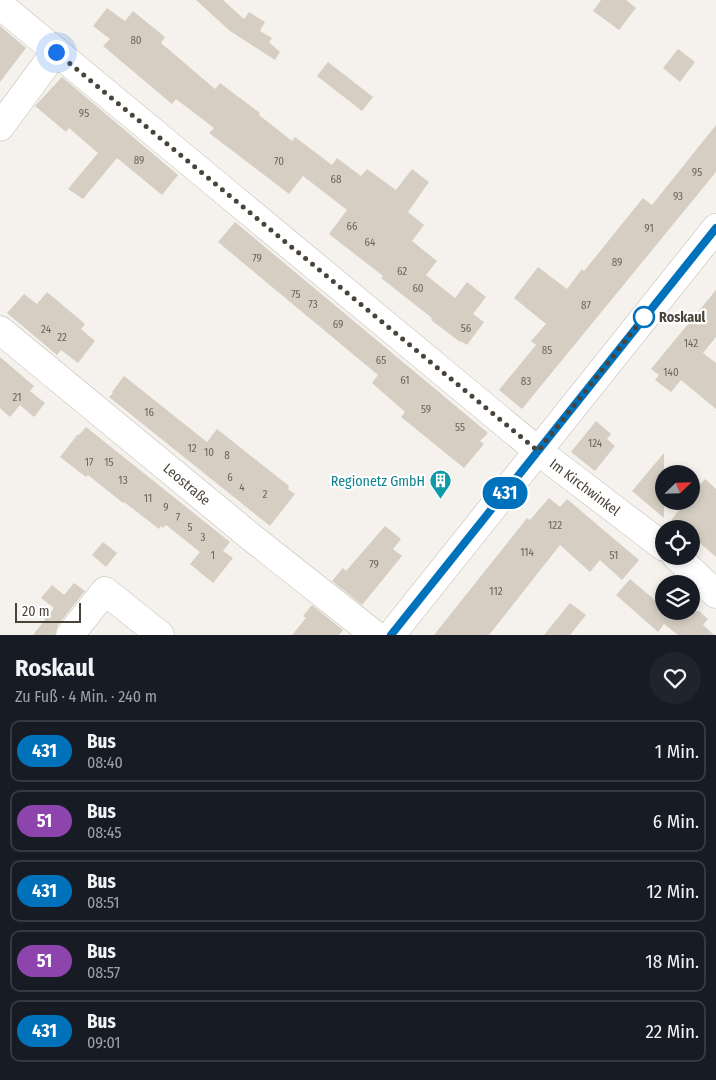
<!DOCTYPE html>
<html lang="de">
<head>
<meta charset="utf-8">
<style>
  body { margin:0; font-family:"Fira Sans Condensed",sans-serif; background:#20242c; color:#f1f3f6; height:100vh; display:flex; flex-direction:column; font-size:19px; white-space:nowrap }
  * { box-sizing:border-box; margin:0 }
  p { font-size:16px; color:#9ea1a6 }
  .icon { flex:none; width:28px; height:28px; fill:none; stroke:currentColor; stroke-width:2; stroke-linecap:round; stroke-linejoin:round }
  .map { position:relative; height:635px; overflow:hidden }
  .side { display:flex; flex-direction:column; background:#171b24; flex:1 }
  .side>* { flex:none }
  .badge { padding:0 10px; border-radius:16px; font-size:18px; line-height:32px }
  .needle { width:32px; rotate:67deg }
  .tools { position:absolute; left:655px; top:465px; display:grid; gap:10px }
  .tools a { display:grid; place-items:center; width:45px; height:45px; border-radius:50%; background:#171b24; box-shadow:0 2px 8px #0003; font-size:25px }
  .scale { position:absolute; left:15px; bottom:12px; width:66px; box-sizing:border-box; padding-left:5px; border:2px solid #4a433a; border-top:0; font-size:14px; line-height:18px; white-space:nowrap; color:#4a433a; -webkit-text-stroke:4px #fff; paint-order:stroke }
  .you { position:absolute; width:25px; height:25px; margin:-12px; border:4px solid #fff; border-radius:50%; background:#1a73e8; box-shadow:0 0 0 8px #1a73e833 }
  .map>.badge { position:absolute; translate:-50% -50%; box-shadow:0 0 0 2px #fff }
  .round { display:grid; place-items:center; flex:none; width:52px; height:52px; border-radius:26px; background:#20242c }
  .summary { display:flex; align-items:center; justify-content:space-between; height:85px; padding:0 15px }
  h1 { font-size:24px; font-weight:700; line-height:38px }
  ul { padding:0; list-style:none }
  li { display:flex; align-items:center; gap:15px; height:62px; margin:0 10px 8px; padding:0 5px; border:2px solid #363941; border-radius:10px }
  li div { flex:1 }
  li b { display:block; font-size:19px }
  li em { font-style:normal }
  li .badge { min-width:55px; font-weight:700; text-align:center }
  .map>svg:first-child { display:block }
  .building { fill:#d6cec2 }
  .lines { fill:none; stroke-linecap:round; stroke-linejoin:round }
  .minor-casing { stroke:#c0baaf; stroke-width:29 }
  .minor { stroke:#fff; stroke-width:28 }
  .line-casing { stroke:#fff; stroke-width:11 }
  .line { stroke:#0072bc; stroke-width:8 }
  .walk { stroke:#4a433a; stroke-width:5; stroke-dasharray:0 9 }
  .stop-dot { fill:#fff; stroke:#0072bc; stroke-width:2.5 }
  .labels { text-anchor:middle; stroke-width:4.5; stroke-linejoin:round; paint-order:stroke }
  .number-label { font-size:11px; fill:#6d665c }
  .stop-label { font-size:14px; font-weight:bold; fill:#4a433a; stroke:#fff; text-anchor:start }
  .culture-label { font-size:14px; fill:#0d838f; stroke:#fff; text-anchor:end }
  .street-label { font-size:14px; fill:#4a433a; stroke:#fff }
</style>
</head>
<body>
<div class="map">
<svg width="716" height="635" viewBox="0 0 716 635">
  <rect width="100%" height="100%" fill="#f5f2ed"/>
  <!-- building -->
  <g class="building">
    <path d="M196 0H223L244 19 249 12 265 22 260 31 272 38 269 42 280 52 275 60 230 31Z"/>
    <path d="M601 0H626L636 8 619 30 593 11Z"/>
    <path d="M107 8 125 21 133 11 165 37 161 43 215 89 220 83 260 113 259 115 292 141 295 137 332 165 337 158 361 176 367 169 396 190 412 169 429 182 408 212 424 225 412 241 437 261 426 275 455 298 467 282 486 297 473 314 484 322 467 345 461 341 460 342 431 320 432 318 381 278 383 276 329 234 347 210 303 176 289 194 209 133 214 128 176 99 172 104 103 46 110 39 93 26Z"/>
    <path d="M0 26 26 48 0 82Z"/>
    <path d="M678 49 695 62 680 82 663 68Z"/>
    <path d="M328 62 373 97 362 111 317 76Z"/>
    <path d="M62 77 178 175 162 195 117 158 83 199 68 189 98 153 69 128 66 132 35 106Z"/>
    <path d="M716 125V172L522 409 499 390 536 345 531 341 546 324 514 298 538 267 567 289 582 269 584 271 643 198 652 205Z"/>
    <path d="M235 222 488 433 480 441 484 444 464 468 401 417 405 412 372 383 378 375 218 242Z"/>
    <path d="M716 290V337L703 353 716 363V409L681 380 671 392 655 380 659 375 651 369Z"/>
    <path d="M47 292 85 324 81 329 95 341 78 363 61 350 57 355 7 313 24 294 37 304Z"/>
    <path d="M0 357 34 386 30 391 45 403 34 417 20 405 10 417 0 408Z"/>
    <path d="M124 376 207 442 217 429 289 486 288 489 295 494 270 526 109 397 113 393 112 392Z"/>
    <path d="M596 421 611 434 607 439 615 446 595 471 571 452Z"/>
    <path d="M86 427 230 542 223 551 233 558 213 583 190 564 200 552 166 525 163 528 161 526 159 529 124 502 123 503 88 475 86 477 60 457 78 434 79 435Z"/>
    <path d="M664 453V518L632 491Z"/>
    <path d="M705 479 716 489V557L691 535V529L665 528 686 501H691V495Z"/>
    <path d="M549 498 560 507 567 499 639 560 622 580 600 560 590 572 560 545 489 635H434L527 518 530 520Z"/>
    <path d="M385 526 401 539 393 549 402 556 362 605 332 581 343 568 346 571Z"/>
    <path d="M103 542 117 553 106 567 92 555Z"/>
    <path d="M630 579 664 608V611H699L708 619 703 625 714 635H678L664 624 658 632 616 595Z"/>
    <path d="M74 583 85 591 58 625 55 635H33L54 608 41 598 52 585 64 595Z"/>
    <path d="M570 603 586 615 570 635H544Z"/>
    <path d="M312 605 343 630 339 635H292L306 618 303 616Z"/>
  </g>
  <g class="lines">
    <defs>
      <g id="minor">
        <path d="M0 5 538 451 664 547"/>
        <path d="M0 127 56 51"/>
        <path d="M0 330 251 537 375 635"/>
        <path d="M676 556 716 594"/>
        <path d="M70 635 105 591 160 635"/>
        <path d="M391 635 716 228"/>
      </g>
    </defs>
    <!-- minor casing -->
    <use href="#minor" class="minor-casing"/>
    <!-- minor -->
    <use href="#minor" class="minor"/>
  </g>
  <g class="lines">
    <defs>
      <path id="line" d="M391 635 716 228"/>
    </defs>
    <!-- line casing -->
    <use href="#line" class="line-casing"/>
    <!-- line -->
    <use href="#line" class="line"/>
    <!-- walk -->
    <path class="walk" d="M56 52 538 451 644 317"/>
  </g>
  <!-- icons -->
  <defs>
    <symbol id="building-pin" viewBox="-11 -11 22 30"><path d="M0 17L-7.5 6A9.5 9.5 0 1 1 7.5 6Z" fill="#0f9aa8" stroke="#fff"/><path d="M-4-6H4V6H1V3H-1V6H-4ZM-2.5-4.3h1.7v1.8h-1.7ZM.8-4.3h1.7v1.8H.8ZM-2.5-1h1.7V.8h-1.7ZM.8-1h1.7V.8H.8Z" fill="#fff"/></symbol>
  </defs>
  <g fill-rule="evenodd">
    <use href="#building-pin" x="428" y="468" width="25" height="34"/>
  </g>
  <!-- markers -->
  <circle class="stop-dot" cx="644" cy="317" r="10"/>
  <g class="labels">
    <!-- number labels -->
    <g class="number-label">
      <text x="136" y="44">80</text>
      <text x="84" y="117">95</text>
      <text x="139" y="164">89</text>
      <text x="279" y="165">70</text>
      <text x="697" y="176">95</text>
      <text x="336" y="183">68</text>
      <text x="678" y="200">93</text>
      <text x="352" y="230">66</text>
      <text x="649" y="232">91</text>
      <text x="370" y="246">64</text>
      <text x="257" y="262">79</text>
      <text x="617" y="266">89</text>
      <text x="402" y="275">62</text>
      <text x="418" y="292">60</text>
      <text x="296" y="298">75</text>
      <text x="313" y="308">73</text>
      <text x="586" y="309">87</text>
      <text x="338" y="328">69</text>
      <text x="466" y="332">56</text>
      <text x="46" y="333">24</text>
      <text x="62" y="341">22</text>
      <text x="691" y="347">142</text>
      <text x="547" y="354">85</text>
      <text x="381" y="364">65</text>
      <text x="671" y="376">140</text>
      <text x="405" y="384">61</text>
      <text x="526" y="385">83</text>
      <text x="17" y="401">21</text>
      <text x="426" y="413">59</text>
      <text x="149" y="416">16</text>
      <text x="460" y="431">55</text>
      <text x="595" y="447">124</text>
      <text x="192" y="452">12</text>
      <text x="209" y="456">10</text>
      <text x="227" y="459">8</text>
      <text x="89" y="466">17</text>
      <text x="109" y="466">15</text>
      <text x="230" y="481">6</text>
      <text x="123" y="484">13</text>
      <text x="242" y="491">4</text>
      <text x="265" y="498">2</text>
      <text x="148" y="502">11</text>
      <text x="166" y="511">9</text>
      <text x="178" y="521">7</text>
      <text x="555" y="529">122</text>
      <text x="190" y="531">5</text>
      <text x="203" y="541">3</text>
      <text x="527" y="556">114</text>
      <text x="213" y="559">1</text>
      <text x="614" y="559">51</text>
      <text x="374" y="568">79</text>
      <text x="496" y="595">112</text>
    </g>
    <!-- stop labels -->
    <g class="stop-label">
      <text x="659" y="322">Roskaul</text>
    </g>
    <!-- culture labels -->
    <g class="culture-label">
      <text x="425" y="486">Regionetz GmbH</text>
    </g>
    <!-- street labels -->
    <g class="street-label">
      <text transform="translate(187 484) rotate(40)" y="5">Leostraße</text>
      <text transform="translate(585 487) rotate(37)" y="5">Im Kirchwinkel</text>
    </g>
  </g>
</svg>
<div class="tools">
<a><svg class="needle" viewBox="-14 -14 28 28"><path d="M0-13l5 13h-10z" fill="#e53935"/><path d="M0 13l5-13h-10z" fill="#9ea1a6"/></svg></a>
<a><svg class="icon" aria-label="locate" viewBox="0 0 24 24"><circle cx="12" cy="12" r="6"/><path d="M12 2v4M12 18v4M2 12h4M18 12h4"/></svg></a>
<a><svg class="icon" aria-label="layers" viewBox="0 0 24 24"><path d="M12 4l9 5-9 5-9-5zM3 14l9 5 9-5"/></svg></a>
</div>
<div class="scale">20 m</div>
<div class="you" style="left:56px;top:52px"></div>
<b class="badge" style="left:505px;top:493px;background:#0072bc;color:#fff">431</b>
</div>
<section class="side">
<div class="summary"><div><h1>Roskaul</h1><p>Zu Fuß · 4 Min. · 240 m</p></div><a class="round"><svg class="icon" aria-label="heart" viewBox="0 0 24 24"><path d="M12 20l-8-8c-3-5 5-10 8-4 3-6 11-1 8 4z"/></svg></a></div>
<ul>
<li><span class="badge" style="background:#0072bc;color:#fff">431</span><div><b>Bus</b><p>08:40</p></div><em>1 Min.</em></li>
<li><span class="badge" style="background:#8e44ad;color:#fff">51</span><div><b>Bus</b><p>08:45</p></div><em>6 Min.</em></li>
<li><span class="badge" style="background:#0072bc;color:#fff">431</span><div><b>Bus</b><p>08:51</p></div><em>12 Min.</em></li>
<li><span class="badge" style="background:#8e44ad;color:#fff">51</span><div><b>Bus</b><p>08:57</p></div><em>18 Min.</em></li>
<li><span class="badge" style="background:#0072bc;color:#fff">431</span><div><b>Bus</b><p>09:01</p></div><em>22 Min.</em></li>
</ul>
</section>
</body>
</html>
